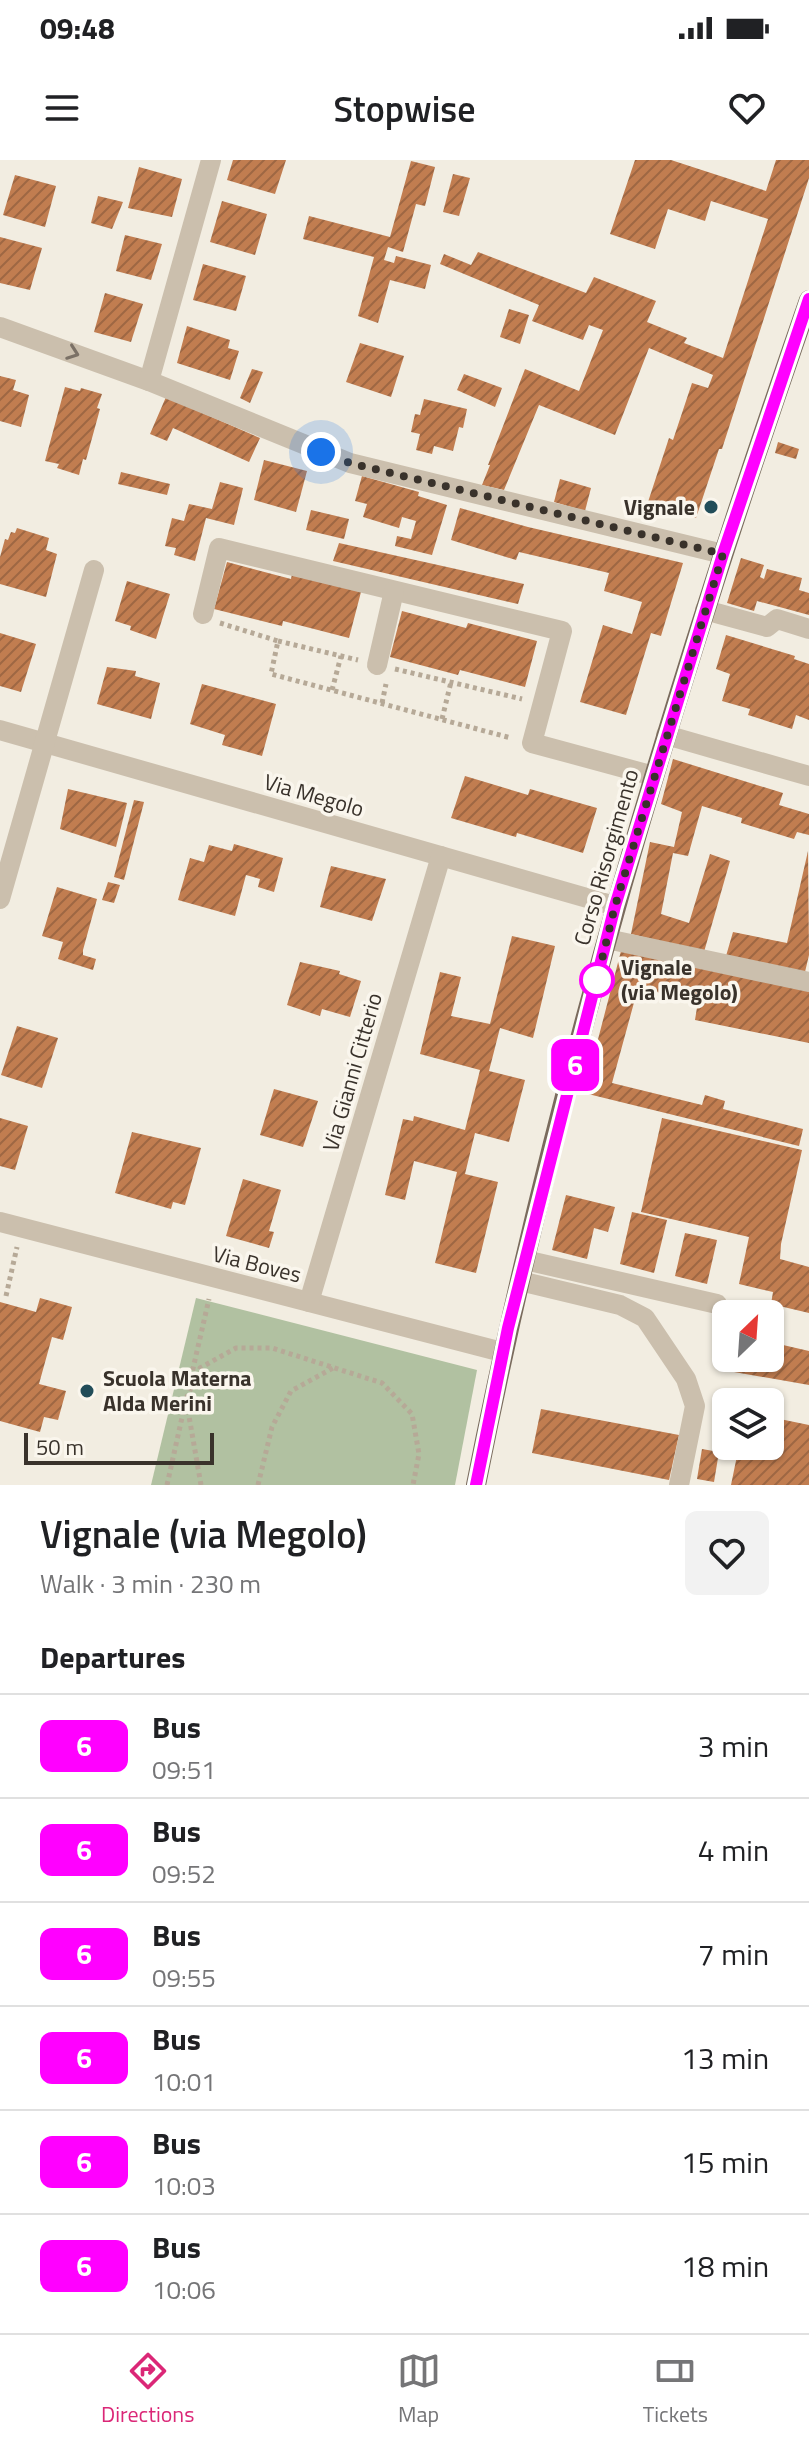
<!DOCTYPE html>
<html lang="en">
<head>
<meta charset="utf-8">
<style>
  body { margin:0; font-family:"Titillium Web",sans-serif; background:#f2f2f2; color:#202124; height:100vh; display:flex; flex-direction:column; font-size:30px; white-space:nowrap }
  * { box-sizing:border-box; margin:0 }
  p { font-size:26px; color:#757577 }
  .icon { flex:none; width:44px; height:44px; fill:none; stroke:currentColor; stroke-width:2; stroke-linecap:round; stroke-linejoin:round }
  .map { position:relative; height:1325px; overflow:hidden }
  .details { display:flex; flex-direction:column; background:#fff; flex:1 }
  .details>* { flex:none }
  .badge { padding:0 16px; border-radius:12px; font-size:28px; line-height:52px }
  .needle { width:52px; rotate:25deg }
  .tools { position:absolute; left:712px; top:1140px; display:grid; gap:16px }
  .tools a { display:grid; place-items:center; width:72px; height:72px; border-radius:12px; background:#fff; box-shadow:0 2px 6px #0004; font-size:40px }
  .scale { position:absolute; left:24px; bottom:20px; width:190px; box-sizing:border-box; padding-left:8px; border:4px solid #39322b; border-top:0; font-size:22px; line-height:28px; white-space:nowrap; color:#39322b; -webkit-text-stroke:6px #faf6ed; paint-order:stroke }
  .you { position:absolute; width:40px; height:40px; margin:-20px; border:6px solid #fff; border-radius:50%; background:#1a73e8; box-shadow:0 0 0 12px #1a73e833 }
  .map>.badge { position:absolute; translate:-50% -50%; box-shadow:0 0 0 4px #fff }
  h2 { padding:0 40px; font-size:30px; line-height:72px }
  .round { display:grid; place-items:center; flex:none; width:84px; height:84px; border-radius:12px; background:#f2f2f2 }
  .head { display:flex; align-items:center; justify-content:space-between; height:136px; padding:0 40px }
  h1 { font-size:38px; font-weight:600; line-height:60px }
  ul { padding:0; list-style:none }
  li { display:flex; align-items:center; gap:24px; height:104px; padding:0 40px; border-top:2px solid #e0e0e0 }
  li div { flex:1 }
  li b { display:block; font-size:30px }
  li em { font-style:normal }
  li .badge { min-width:88px; font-weight:700; text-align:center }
  .status { display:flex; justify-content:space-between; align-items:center; height:56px; padding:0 40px; background:#fff; direction:ltr }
  .status svg { height:22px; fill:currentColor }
  header { display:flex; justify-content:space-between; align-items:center; height:104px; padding:0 40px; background:#fff; font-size:36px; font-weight:600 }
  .tabs { display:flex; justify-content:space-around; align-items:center; height:112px; border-top:2px solid #e0e0e0; background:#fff; font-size:22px; color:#757577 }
  .tabs a { display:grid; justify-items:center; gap:4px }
  .tabs .on { color:#db2777 }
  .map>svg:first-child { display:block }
  .green { fill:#b1c1a1 }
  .building { fill:url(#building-hatch) }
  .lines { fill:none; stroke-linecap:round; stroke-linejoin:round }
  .path { stroke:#b6a997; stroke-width:5; stroke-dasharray:4 4; stroke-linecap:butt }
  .minor { stroke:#cbbfad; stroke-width:20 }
  .primary { stroke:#7a6b5d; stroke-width:20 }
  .oneway { stroke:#7b7166 }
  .line-casing { stroke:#fff; stroke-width:18 }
  .line { stroke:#f0f; stroke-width:12 }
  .walk { stroke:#39322b; stroke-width:8; stroke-dasharray:0 14.4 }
  .poi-dot { fill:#224d59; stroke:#faf6ed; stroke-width:3 }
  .stop-dot { fill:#fff; stroke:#f0f; stroke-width:4 }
  .labels { text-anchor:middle; stroke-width:7; stroke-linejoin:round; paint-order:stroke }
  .poi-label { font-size:22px; font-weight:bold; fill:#39322b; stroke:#faf6ed; text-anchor:end }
  .street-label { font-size:22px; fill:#39322b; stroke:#faf6ed }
  .stop-label { font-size:22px; font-weight:bold; fill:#39322b; stroke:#faf6ed; text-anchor:start }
</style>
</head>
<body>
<div class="status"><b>09:48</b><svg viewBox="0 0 49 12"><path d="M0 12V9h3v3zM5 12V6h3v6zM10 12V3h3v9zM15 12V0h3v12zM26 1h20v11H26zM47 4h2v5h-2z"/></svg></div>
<header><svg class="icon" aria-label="menu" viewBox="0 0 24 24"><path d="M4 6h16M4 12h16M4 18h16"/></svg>Stopwise<svg class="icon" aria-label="heart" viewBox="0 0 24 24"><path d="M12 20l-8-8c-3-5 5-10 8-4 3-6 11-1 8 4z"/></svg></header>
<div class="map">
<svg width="809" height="1325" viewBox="0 0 809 1325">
  <defs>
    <pattern id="building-hatch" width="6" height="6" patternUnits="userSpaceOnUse" patternTransform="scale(2)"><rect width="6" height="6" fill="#c17d50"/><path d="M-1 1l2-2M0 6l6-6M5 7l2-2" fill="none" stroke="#9e6743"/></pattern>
  </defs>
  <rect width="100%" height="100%" fill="#f2ede1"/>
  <!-- green -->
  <path class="green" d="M196 1138 477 1210 455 1325H151Z"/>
  <!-- building -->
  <g class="building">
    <path d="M233 0H286L275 34 227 20Z"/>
    <path d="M635 0H671L766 31 776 0H809V18L722 289H719L696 358 673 353 648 342 669 278 673 280 692 223 708 228 713 215 649 188 615 275 539 245 504 330 482 325 490 305H488L525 209 579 231 603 170 589 165 583 180 532 161 539 145 440 104 444 94 471 105 478 92 586 133 594 117 656 141 647 162 687 178 684 183 723 198 768 59 711 41 705 61 668 49 655 89 610 74Z"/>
    <path d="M411 1 435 7 425 46 416 44 403 92 388 87 384 100 394 103 396 96 431 105 425 129 390 120 378 163 358 156 374 97 303 79 309 56 390 77Z"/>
    <path d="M139 7 182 19 172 57 128 48Z"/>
    <path d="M453 14 470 18 459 56 443 52Z"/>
    <path d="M15 15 56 26 45 67 3 55Z"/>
    <path d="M98 36 123 42 112 69 91 63Z"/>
    <path d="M222 41 267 54 255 95 210 82Z"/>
    <path d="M125 75 162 84 151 120 116 111Z"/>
    <path d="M0 77 42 88 30 130 0 123Z"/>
    <path d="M203 104 246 116 236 151 193 140Z"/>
    <path d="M105 133 143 144 131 182 94 172Z"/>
    <path d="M509 149 529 155 520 184 500 177Z"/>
    <path d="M187 166 230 180 228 188 239 191 230 220 177 203Z"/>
    <path d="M360 183 404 196 391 237 346 222Z"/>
    <path d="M252 209 263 212 250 243 240 238Z"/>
    <path d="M464 214 502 228 495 247 457 230Z"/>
    <path d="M0 216 16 220 13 230 29 235 21 267 0 261Z"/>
    <path d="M65 227 80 231 81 228 102 234 97 248 100 249 86 300 83 299 79 315 57 308 59 304 45 301Z"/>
    <path d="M166 237 260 278 249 302 173 268 167 281 150 274Z"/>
    <path d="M424 239 467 249 463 268 459 267 453 291 434 286 432 294 416 290 420 274 411 272 415 254 420 255Z"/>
    <path d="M778 282 799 289 796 299 775 293Z"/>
    <path d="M264 300 307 311 296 352 254 340Z"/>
    <path d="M121 312 170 324 167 335 118 324Z"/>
    <path d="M362 316 419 332 418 336 447 345 432 395 395 386 397 376 411 379 416 361 402 357 399 368 363 357 367 344 355 341Z"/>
    <path d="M560 319 591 328 585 351 554 342Z"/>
    <path d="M220 322 243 328 234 365 206 358 195 401 174 395 176 388 165 386 172 358 184 361 189 344 212 349Z"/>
    <path d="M460 348 528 367 683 403 661 476 651 473 626 555 580 542 603 465 632 474 642 442 604 431 609 413 519 392 516 400 451 380Z"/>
    <path d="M311 350 349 359 344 379 306 370Z"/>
    <path d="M17 368 49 378 46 390 57 394 46 437 0 424V397L5 379 8 380 11 372 15 373Z"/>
    <path d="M339 383 524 424 518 444 333 401Z"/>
    <path d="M741 398 764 405 760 417 764 419 767 409 802 418 799 430 809 433V455L757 441 754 451 727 443Z"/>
    <path d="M227 402 291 419 292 414 361 432 349 478 283 461 282 466 214 449Z"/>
    <path d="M127 421 170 434 156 479 130 470 131 466 115 461Z"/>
    <path d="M402 451 466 468 468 463 537 481 525 527 460 510 458 515 390 497Z"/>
    <path d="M0 473 36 484 21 532 0 526Z"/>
    <path d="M726 475 795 496 794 499 809 504V560L796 555 792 569 748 555 750 549 722 541 730 514 716 509Z"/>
    <path d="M107 507 136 511 135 516 160 523 151 559 97 544Z"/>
    <path d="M202 524 276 544 262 596 222 585 225 575 190 564Z"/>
    <path d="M673 599 783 633 779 645 809 654V675L797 672 794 679 741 663 742 658 702 646 688 696 673 693 661 754 689 763 710 694 730 701 704 792 631 774 650 682 674 687 682 652 661 644Z"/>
    <path d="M465 616 528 635 530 629 597 648 583 693 517 673 516 677 451 658Z"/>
    <path d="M68 629 127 643 116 687 60 669Z"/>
    <path d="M134 640 144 642 124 720 114 717Z"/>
    <path d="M234 684 283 698 274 732 258 727 260 719 246 715 235 756 178 740 190 698 204 702 209 685 232 691Z"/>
    <path d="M808 691 809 795 805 812 726 796 733 772 787 783Z"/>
    <path d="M331 706 386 719 372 761 320 747Z"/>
    <path d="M108 722 120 725 114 743 102 740Z"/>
    <path d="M57 727 97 739 83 790V795L96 799 93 810 58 799 63 782 42 776Z"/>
    <path d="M512 776 555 786 533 878 500 868 489 911 525 920 509 982 475 973 465 1014 498 1022 476 1113 435 1103 457 1012 414 1001 405 1040 385 1035 403 959 413 961 414 956 465 970 480 910 420 894 440 812 461 817 451 856 490 864Z"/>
    <path d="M621 791 809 830V883L695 860 698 841 638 828 612 923 702 945 705 935 725 941 723 949 803 969 799 986 584 933Z"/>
    <path d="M300 802 340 811 339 814 361 821 350 857 322 849 320 856 287 845Z"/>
    <path d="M17 866 58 878 42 928 1 915Z"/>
    <path d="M274 929 318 941 303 987 260 975Z"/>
    <path d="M0 958 28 966 15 1010 0 1006Z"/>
    <path d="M662 958 802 990 781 1084 780 1099 809 1107V1153L771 1144 773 1132 739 1124 749 1077 641 1052Z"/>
    <path d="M132 972 201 988 185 1045 173 1042 171 1049 115 1033Z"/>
    <path d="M243 1019 281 1030 269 1071 274 1072 269 1088 226 1076Z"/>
    <path d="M566 1035 615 1047 608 1072 594 1068 587 1099 552 1090Z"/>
    <path d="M632 1052 667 1060 654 1113 620 1104Z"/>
    <path d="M685 1073 717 1080 707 1124 675 1116Z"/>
    <path d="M40 1138 72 1147 63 1180 52 1177 39 1224 66 1231 58 1260 44 1257 40 1272 0 1261V1142L36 1152Z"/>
    <path d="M770 1182 809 1191V1225L734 1212 737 1198H770Z"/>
    <path d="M541 1249 679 1275 669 1320 532 1293Z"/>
    <path d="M770 1257 809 1265V1325H731L739 1286H770Z"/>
    <path d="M702 1289 719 1292 714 1322 697 1319Z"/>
  </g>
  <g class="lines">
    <!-- path -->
    <g class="path">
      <path d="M220 463 278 481 271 514 511 578"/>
      <path d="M278 481 358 500"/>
      <path d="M395 509 522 539"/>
      <path d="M332 530 341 496"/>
      <path d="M382 543 386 524"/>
      <path d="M442 559 451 522"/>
      <path d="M6 1136 17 1087"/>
      <path d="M189 1226 209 1139"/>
      <path d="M167 1325 185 1244"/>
      <path d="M201 1325 186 1239 200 1208 236 1188H272L382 1223 412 1254 419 1294 413 1325"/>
      <path d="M258 1325 272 1267 291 1231 333 1208"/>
    </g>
    <!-- minor -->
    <g class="minor">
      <path d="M0 167 149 221 350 303 723 394"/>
      <path d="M149 221 211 0"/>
      <path d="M705 450 767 467 777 459 809 469"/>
      <path d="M203 454 219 388 562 471 532 583 654 616"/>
      <path d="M377 505 394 431"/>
      <path d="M0 570 615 746"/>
      <path d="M666 575 809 616"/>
      <path d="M0 739 94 410"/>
      <path d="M607 779 809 822"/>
      <path d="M0 1062 502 1192"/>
      <path d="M525 1100 717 1144"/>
      <path d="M520 1121 620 1145 645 1158 686 1219 695 1246 679 1325"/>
      <path d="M309 1142 441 696"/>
    </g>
    <!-- primary -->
    <path class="primary" d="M476 1325C556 922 674 527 809 140"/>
  </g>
  <!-- one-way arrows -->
  <defs><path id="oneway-chevron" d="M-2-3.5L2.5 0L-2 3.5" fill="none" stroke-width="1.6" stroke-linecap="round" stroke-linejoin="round" transform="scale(2)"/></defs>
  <use class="oneway" href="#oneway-chevron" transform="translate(73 193) rotate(20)"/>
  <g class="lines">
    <defs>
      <path id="line" d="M476 1325 508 1168 615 746 723 394 809 139"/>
    </defs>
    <!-- line casing -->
    <use href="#line" class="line-casing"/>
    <!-- line -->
    <use href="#line" class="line"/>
    <!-- walk -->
    <path class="walk" d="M321 292 350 303 723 394 615 746 597 820"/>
  </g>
  <!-- markers -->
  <g class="poi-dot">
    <circle cx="711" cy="347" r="8"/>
    <circle cx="87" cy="1231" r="8"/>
  </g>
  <circle class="stop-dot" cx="597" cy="820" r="16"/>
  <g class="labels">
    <!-- poi labels -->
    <g class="poi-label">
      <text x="695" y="355">Vignale</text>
      <text x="103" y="1226" text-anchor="start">Scuola Materna<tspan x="103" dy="25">Alda Merini</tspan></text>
    </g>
    <!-- street labels -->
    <g class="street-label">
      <text transform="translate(314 635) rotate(16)" y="8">Via Megolo</text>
      <text transform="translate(606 697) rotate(-74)" y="8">Corso Risorgimento</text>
      <text transform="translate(352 912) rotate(-74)" y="8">Via Gianni Citterio</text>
      <text transform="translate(257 1104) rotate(14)" y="8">Via Boves</text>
    </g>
    <!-- stop labels -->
    <g class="stop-label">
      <text x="621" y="815">Vignale<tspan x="621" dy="25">(via Megolo)</tspan></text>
    </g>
  </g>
</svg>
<div class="tools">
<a><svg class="needle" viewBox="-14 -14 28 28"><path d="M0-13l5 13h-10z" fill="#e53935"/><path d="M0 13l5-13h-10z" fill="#757577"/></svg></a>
<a><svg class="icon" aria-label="layers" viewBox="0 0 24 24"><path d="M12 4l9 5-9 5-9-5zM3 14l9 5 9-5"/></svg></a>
</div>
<div class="scale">50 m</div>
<div class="you" style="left:321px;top:292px"></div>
<b class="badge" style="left:575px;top:905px;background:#f0f;color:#fff">6</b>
</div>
<section class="details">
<div class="head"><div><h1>Vignale (via Megolo)</h1><p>Walk · 3 min · 230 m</p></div><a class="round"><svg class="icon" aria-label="heart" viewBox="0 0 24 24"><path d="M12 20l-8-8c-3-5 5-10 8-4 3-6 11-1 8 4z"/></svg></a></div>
<h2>Departures</h2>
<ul>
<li><span class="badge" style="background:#f0f;color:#fff">6</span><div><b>Bus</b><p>09:51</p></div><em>3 min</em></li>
<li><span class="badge" style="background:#f0f;color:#fff">6</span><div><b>Bus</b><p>09:52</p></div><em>4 min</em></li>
<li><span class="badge" style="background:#f0f;color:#fff">6</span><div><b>Bus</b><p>09:55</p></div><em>7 min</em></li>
<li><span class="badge" style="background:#f0f;color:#fff">6</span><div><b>Bus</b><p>10:01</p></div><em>13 min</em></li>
<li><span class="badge" style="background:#f0f;color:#fff">6</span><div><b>Bus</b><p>10:03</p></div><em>15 min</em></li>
<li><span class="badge" style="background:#f0f;color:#fff">6</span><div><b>Bus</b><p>10:06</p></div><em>18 min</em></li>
</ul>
</section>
<nav class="tabs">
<a class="on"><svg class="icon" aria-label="directions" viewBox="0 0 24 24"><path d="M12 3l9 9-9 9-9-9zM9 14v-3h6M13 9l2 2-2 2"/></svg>Directions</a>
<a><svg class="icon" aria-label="map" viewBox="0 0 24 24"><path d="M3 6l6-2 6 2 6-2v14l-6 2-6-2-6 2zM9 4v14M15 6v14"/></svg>Map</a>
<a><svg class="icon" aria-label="tickets" viewBox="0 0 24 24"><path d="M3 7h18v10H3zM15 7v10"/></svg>Tickets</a>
</nav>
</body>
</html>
